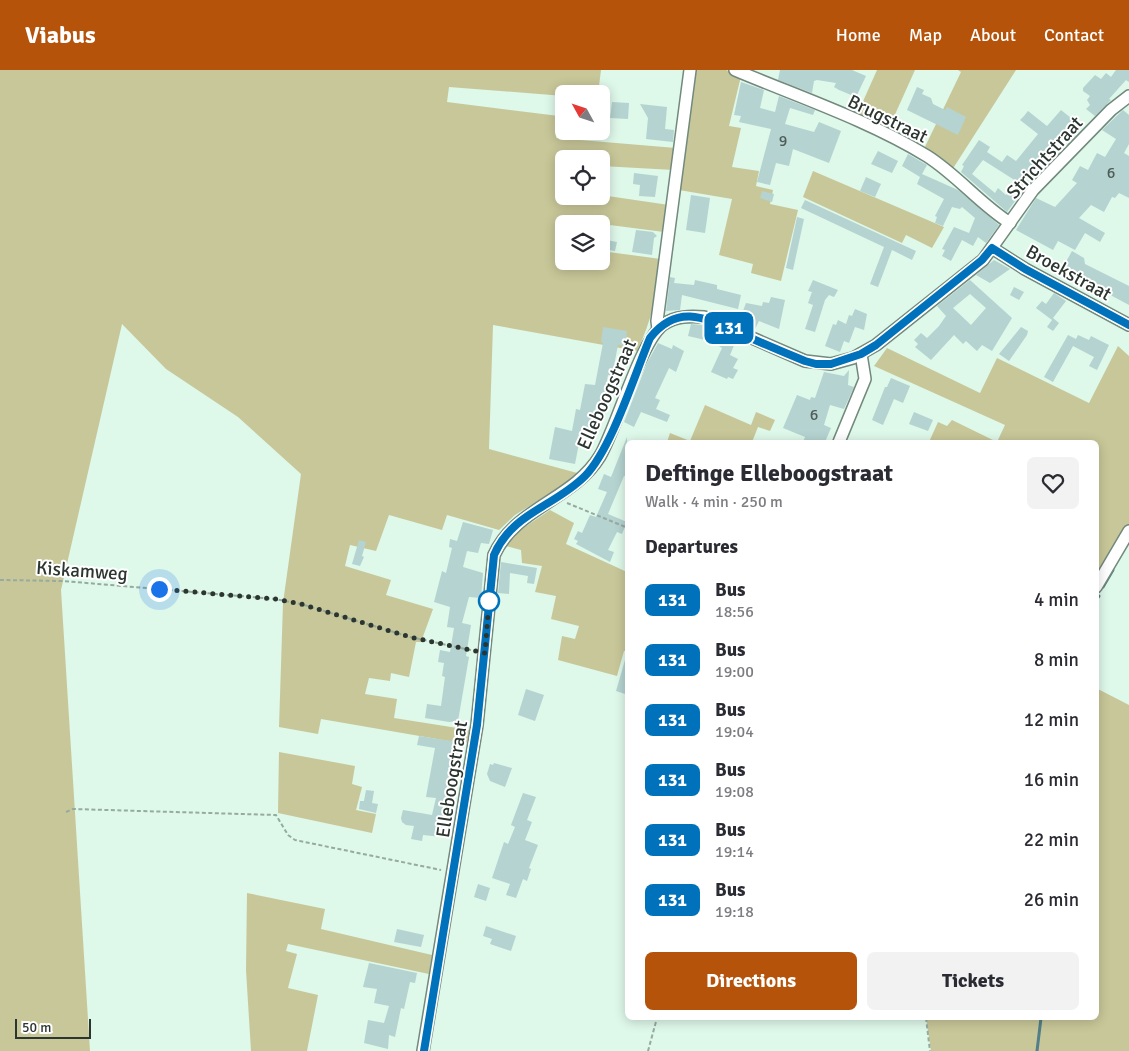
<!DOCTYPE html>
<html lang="en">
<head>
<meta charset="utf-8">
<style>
  body { margin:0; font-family:Signika,sans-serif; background:#f2f2f3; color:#2b2b33; height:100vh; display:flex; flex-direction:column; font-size:19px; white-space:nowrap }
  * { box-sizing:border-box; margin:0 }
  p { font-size:16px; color:#7c7c81 }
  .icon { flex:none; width:28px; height:28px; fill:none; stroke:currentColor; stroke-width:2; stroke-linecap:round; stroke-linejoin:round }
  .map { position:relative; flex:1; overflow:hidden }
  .details { position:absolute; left:625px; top:370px; width:474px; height:580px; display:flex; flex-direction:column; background:#fff; border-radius:8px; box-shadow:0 2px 12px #0003 }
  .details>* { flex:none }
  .badge { padding:0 10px; border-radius:8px; font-size:18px; line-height:32px }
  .needle { width:32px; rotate:310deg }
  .controls { position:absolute; left:555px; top:15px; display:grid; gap:10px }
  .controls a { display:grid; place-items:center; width:55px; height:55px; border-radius:8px; background:#fff; box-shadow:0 2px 12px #0003; font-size:25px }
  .scale { position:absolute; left:15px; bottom:12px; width:76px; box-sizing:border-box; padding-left:5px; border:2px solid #2c3630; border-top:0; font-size:14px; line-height:18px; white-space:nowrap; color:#2c3630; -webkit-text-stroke:4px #fff; paint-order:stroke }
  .you { position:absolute; width:25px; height:25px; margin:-12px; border:4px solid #fff; border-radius:50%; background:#1a73e8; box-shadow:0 0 0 8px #1a73e833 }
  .map>.badge { position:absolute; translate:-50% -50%; box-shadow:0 0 0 2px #fff }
  h2 { padding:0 20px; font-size:19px; line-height:45px }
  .round { display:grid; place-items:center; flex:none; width:52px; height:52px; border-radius:8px; background:#f2f2f3 }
  .overview { display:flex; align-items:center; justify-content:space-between; height:85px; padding:0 20px }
  h1 { font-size:24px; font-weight:800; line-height:38px }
  .cta { display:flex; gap:10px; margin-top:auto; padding:10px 20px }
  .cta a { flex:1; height:58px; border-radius:8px; background:#b45309; color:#fff; font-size:20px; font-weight:800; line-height:58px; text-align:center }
  .cta a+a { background:#f2f2f3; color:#2b2b33 }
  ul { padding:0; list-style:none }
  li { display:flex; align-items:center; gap:15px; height:60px; padding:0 20px }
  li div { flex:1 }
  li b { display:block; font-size:19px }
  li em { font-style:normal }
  li .badge { min-width:55px; font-weight:700; text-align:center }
  header { display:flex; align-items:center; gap:30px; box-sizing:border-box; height:70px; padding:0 25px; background:#b45309; color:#fff }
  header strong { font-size:24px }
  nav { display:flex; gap:28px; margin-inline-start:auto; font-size:18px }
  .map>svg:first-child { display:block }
  .green { fill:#c8c799 }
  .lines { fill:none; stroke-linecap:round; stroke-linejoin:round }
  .stream { stroke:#527f88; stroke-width:3 }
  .building { fill:#b5d3d0; fill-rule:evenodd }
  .minor-casing { stroke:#72897d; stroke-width:14 }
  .path { stroke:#96aa9f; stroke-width:2; stroke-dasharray:4 2.5; stroke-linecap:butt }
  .minor { stroke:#fff; stroke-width:11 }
  .line-casing { stroke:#fff; stroke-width:11 }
  .line { stroke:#0072bc; stroke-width:8 }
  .walk { stroke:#2c3630; stroke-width:5; stroke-dasharray:0 9 }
  .stop-dot { fill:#fff; stroke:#0072bc; stroke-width:2.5 }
  .labels { text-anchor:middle; stroke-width:4; stroke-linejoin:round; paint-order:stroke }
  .number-label { font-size:16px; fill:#4e5d58 }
  .street-label { font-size:19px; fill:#2c3630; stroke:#fff }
</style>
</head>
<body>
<header>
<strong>Viabus</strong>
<nav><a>Home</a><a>Map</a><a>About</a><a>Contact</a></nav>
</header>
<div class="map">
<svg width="1129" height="981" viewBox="0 0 1129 981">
  <rect width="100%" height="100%" fill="#def8ea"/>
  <!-- green -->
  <g class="green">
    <path d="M0 0H601L598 24H564V26L449 17 447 32 559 46 556 68 676 78 674 100 601 96V89H564V126L601 125 669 135 664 162 571 150 570 154H564V191H601V181L661 189C657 222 652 251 637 281L493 255 489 379 581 404 515 445 499 460 447 445 442 460 389 445 376 481 350 475 345 496 391 510 386 525 433 539 421 572H416L409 607 391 603 390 611 369 608 365 624 397 629 394 648 470 660 466 674 321 649 318 664 279 657 283 533 301 404 238 347 166 299 122 254 61 520 90 981H0Z"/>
    <path d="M693 0H726L741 6 729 56 741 58 732 97 759 101 756 116 773 120 770 134 798 140 781 211 751 203 753 194 719 185 732 129 679 120Z"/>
    <path d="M877 0H915L888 60 856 47Z"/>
    <path d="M958 0H1016L952 100 924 79 961 2Z"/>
    <path d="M813 101 944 157 932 178 906 165 902 173 803 127Z"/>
    <path d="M1118 276 1129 286V456L1096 513V372H929L938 352 947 356 952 350 997 372 1005 355 874 296 887 278 980 323 997 288 1089 333Z"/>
    <path d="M705 335 751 355 756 342 775 350 770 361 758 357 752 372H667L670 363 690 371Z"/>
    <path d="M550 440 574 453 566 474 627 502V581H624L617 606 558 590 562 566 575 569 579 556 551 549 556 526 535 522 542 496 522 493 521 480 506 476 519 461Z"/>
    <path d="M1096 618 1129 635V981H931L926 948H1096Z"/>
    <path d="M279 682 355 696 352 714 362 717 356 740 376 744 372 763 278 743Z"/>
    <path d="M247 823 325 839 321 859 432 885 429 904 288 874 286 881 297 884 288 918 318 925 307 981H251L246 900Z"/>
  </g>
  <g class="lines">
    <!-- stream -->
    <g class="stream">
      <path d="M1103 517 1113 500"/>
      <path d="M1096 530 1099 526"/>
      <path d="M1037 981 1041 948"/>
    </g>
  </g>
  <!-- building -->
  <g class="building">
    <path d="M780 0H852L866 6 856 27 839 20 834 17 836 13 817 10 814 11 812 23 778 10Z"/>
    <path d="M1116 0H1129V12L1126 10 1109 29 1111 30 1095 46 1086 39 1090 35 1087 30 1090 26 1083 21V18L1095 5 1101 9 1106 3 1111 7Z"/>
    <path d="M741 12 764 20 760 38 775 42 779 26 815 40 813 45 790 38 785 54 814 62 819 52 841 61 829 93 793 79 789 96 776 93 770 115 757 112 771 59 739 52 741 46 734 45Z"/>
    <path d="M917 17 924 20 922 24 931 28 933 34 945 40 947 37 966 47 958 65 907 40Z"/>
    <path d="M612 32 629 33 628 49 610 48Z"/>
    <path d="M640 34 667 37 665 59 674 60 673 72 646 69 648 48Z"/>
    <path d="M1061 40 1076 52 1062 70 1060 68 1039 94 1036 91 1025 109 1029 112 1007 142 961 102 964 96 962 95 979 70 990 77 987 82 1002 92 1007 85 1016 91 1038 64 1020 50 1024 46 1028 41 1047 56ZM983 90 1016 111 1006 125 998 118 995 123 972 104Z"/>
    <path d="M1123 40 1129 45V74L1124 83 1129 86V128L1119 123 1115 128 1112 127 1104 142 1091 135 1079 148 1105 163 1100 172 1085 163 1075 180 1058 171 1053 180 1016 160 1036 128 1055 137 1077 113 1072 110 1080 96 1088 100 1097 83 1105 87 1116 69 1102 60Z"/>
    <path d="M878 81 898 91 892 103 871 94Z"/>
    <path d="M908 84 927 95 922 104 958 120 999 155 986 173 978 167 973 176 962 170 951 191 942 186 945 180 942 179 954 157 969 163 975 148 962 137 960 139 952 137 943 156 935 153 937 147 935 146 944 129 917 114 920 107 902 96Z"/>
    <path d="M634 103 658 106 655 127 639 126 640 115 633 114Z"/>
    <path d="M866 107 881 114 875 127 860 121Z"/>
    <path d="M762 121 774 124 772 132 760 128Z"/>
    <path d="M691 125 710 128 705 163 686 160Z"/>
    <path d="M805 130 916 181 912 190 892 180 878 217 870 214 884 177 801 138Z"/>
    <path d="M797 147 804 149 793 200 786 198Z"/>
    <path d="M636 160 653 162 657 166 654 168 652 185 632 182Z"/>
    <path d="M601 169 617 172 615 181 601 179Z"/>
    <path d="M1072 181 1084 188 1085 194 1129 216V235L1062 199Z"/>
    <path d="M994 190 1010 199 990 213 976 205Z"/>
    <path d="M670 207 675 208 674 213 694 215 695 210 717 215V219L741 225 738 239 682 225 680 240 666 241Z"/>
    <path d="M813 210 838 220 834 227 829 225 825 230 815 262 805 259 813 235 808 233 812 222 808 221Z"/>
    <path d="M970 210 1012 248 992 281 982 275 977 281 966 271 963 274 954 265 931 290 915 277 918 274 914 270 921 263 927 268 939 256 946 246 937 236ZM970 224 986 238 971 255 953 238Z"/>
    <path d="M1014 217 1024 222 1019 230 1010 225Z"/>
    <path d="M1054 223 1066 231 1053 248 1059 253 1053 261 1047 257 1052 250 1036 238 1042 231 1046 234Z"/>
    <path d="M771 227 785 230 779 259 759 251 754 261 738 254 746 233 762 236 763 232 769 233Z"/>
    <path d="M855 239 867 244 864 260 855 257 849 273 844 271 840 282 825 276 833 254 836 255 838 250 846 254 849 245 852 246Z"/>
    <path d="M691 254 704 255 726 265 725 269 735 273 730 285 738 289 733 298 738 300 733 309 728 307 727 309 711 302 722 278 717 275 718 273 688 266Z"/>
    <path d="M603 257 627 261 625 276 618 275 612 306 608 305 602 337 596 336 591 365 581 363 575 394 549 389 555 357 572 361 576 339 580 340 585 314 595 315 603 273 601 272Z"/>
    <path d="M1021 257 1028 261 1027 265 1009 291 999 284Z"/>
    <path d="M1068 265 1076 269 1078 265 1089 270 1091 266 1109 275 1097 300 1089 296 1094 287 1073 276 1053 312 1044 307Z"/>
    <path d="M658 273 672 279 673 275 684 281 676 302 669 298 655 328 660 330 656 339 670 345 667 352 641 342 634 357 624 352 647 293Z"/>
    <path d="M849 300 848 315 854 317 844 339 830 335 824 355 831 358 825 372H803L805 367 783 358 797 325 810 330 811 327 815 328 824 302 844 306Z"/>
    <path d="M891 308 910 316 903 333 894 329 883 355 872 350 885 317H887Z"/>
    <path d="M914 342 933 350 928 361 909 354Z"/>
    <path d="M627 367 628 407 624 406 608 444 627 452 622 464 617 462 608 480 614 482 610 492 576 474 578 471 574 469 578 461 582 463 590 445 596 447 607 422 598 419 604 404 611 407Z"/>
    <path d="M463 452 493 460 489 474 481 473 478 483 467 481 463 497 483 503 481 528 469 527 462 553 471 555 466 586 469 587 458 651 449 652 425 648 427 634 441 636 445 607 442 606 444 593 438 592 440 580 450 582 454 558 447 557 450 537 434 532 442 501 446 503 452 478 449 477 450 469 457 471Z"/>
    <path d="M359 470 366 472 362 486 364 487 360 496 352 494Z"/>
    <path d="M501 492 537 498 534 514 527 513 528 506 510 503 509 524 498 523Z"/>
    <path d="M625 590H628V614L625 624 616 621Z"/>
    <path d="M526 619 544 625 535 651 518 645Z"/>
    <path d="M419 666 458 672 443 744 446 745 442 767 423 765 422 771 411 769 414 756 406 755 402 752 401 748 403 740 432 745 436 728 426 727 435 678 417 675Z"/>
    <path d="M494 693 512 698 505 717 490 711 487 704 490 694 493 695Z"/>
    <path d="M366 720 374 721 372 733 378 734 376 743 359 739 360 731H364Z"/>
    <path d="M523 723 536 727 527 750 532 752 525 770 538 775 529 798 531 799 527 811 523 809 516 828 506 825 510 814 492 808 504 772 508 774 515 757 511 755Z"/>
    <path d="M478 814 490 818 486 831 474 827Z"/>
    <path d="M486 856 516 866 511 881 490 874 492 869 483 866Z"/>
    <path d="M397 859 424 865 421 877 394 872Z"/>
    <path d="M369 893 417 903 415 913 410 912 404 939 401 938 395 967 389 965 388 979 364 973 368 950 384 953 389 936 374 933 377 919 363 917Z"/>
  </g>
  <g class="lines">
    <defs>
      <g id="minor">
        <path d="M735 0C799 27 868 50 927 86 957 105 980 134 1010 153"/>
        <path d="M992 178 1025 199 1129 255"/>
        <path d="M658 259 657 251 690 0"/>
        <path d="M839 372 865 309 861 284"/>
        <path d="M1096 517 1129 461"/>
        <path d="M423 981 477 655 494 485C516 437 573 430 600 386 617 357 641 269 664 254 676 246 690 246 704 247L805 291 831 294 853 288 876 275 983 190 1033 120 1111 40 1129 26"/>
      </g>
    </defs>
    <!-- minor casing -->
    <use href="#minor" class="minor-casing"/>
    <!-- path -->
    <g class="path">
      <path d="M567 433 628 458"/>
      <path d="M0 510 63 511 275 529 301 534 410 567 475 581"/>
      <path d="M66 742 73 739 276 745 288 765 295 770 441 800"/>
      <path d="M926 948 930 981"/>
      <path d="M648 981 657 948"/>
    </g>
    <!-- minor -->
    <use href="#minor" class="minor"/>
  </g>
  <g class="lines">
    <defs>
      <path id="line" d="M424 981 477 655 494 485C513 442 554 437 585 406 612 378 634 306 650 268 679 231 709 250 744 265 764 274 785 283 805 291L816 294H831L861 284 876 275 982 190 992 178 1025 199 1129 255"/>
    </defs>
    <!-- line casing -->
    <use href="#line" class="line-casing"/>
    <!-- line -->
    <use href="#line" class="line"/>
    <!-- walk -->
    <path class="walk" d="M159 519 275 529 301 534 410 567 485 583 489 531"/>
  </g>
  <!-- markers -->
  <circle class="stop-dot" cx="489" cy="531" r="10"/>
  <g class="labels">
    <!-- number labels -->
    <g class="number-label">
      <text x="783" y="76">9</text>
      <text x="1111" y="108">6</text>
      <text x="814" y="350">6</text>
    </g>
    <!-- street labels -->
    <g class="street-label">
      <text transform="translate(888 48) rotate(26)" y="7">Brugstraat</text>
      <text transform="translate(1044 87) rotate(-48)" y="7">Strichtstraat</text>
      <text transform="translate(1069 202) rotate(29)" y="7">Broekstraat</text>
      <text transform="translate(606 324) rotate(-66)" y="7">Elleboogstraat</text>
      <text transform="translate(82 500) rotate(4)" y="7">Kiskamweg</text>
      <text transform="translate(451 709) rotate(-81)" y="7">Elleboogstraat</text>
    </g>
  </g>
</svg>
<div class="controls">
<a><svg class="needle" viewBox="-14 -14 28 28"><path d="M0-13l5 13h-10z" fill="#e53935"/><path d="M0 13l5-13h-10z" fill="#7c7c81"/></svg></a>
<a><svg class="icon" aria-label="locate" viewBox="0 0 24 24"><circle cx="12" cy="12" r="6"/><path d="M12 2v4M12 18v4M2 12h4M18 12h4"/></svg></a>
<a><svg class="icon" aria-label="layers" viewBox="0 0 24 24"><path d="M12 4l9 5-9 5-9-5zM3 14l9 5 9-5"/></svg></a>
</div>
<div class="scale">50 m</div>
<div class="you" style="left:159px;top:519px"></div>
<b class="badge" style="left:729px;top:258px;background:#0072bc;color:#fff">131</b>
<section class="details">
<div class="overview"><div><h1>Deftinge Elleboogstraat</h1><p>Walk · 4 min · 250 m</p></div><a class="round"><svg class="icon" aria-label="heart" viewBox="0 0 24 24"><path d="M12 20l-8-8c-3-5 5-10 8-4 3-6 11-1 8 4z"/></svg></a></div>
<h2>Departures</h2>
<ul>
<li><span class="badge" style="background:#0072bc;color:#fff">131</span><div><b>Bus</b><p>18:56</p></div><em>4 min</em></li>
<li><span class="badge" style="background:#0072bc;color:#fff">131</span><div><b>Bus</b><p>19:00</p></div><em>8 min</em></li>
<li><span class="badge" style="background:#0072bc;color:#fff">131</span><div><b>Bus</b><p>19:04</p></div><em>12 min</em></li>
<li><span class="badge" style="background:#0072bc;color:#fff">131</span><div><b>Bus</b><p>19:08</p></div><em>16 min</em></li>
<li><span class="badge" style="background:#0072bc;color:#fff">131</span><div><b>Bus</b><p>19:14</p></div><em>22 min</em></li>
<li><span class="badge" style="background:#0072bc;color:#fff">131</span><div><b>Bus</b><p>19:18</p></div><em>26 min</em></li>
</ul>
<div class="cta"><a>Directions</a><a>Tickets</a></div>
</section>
</div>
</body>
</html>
